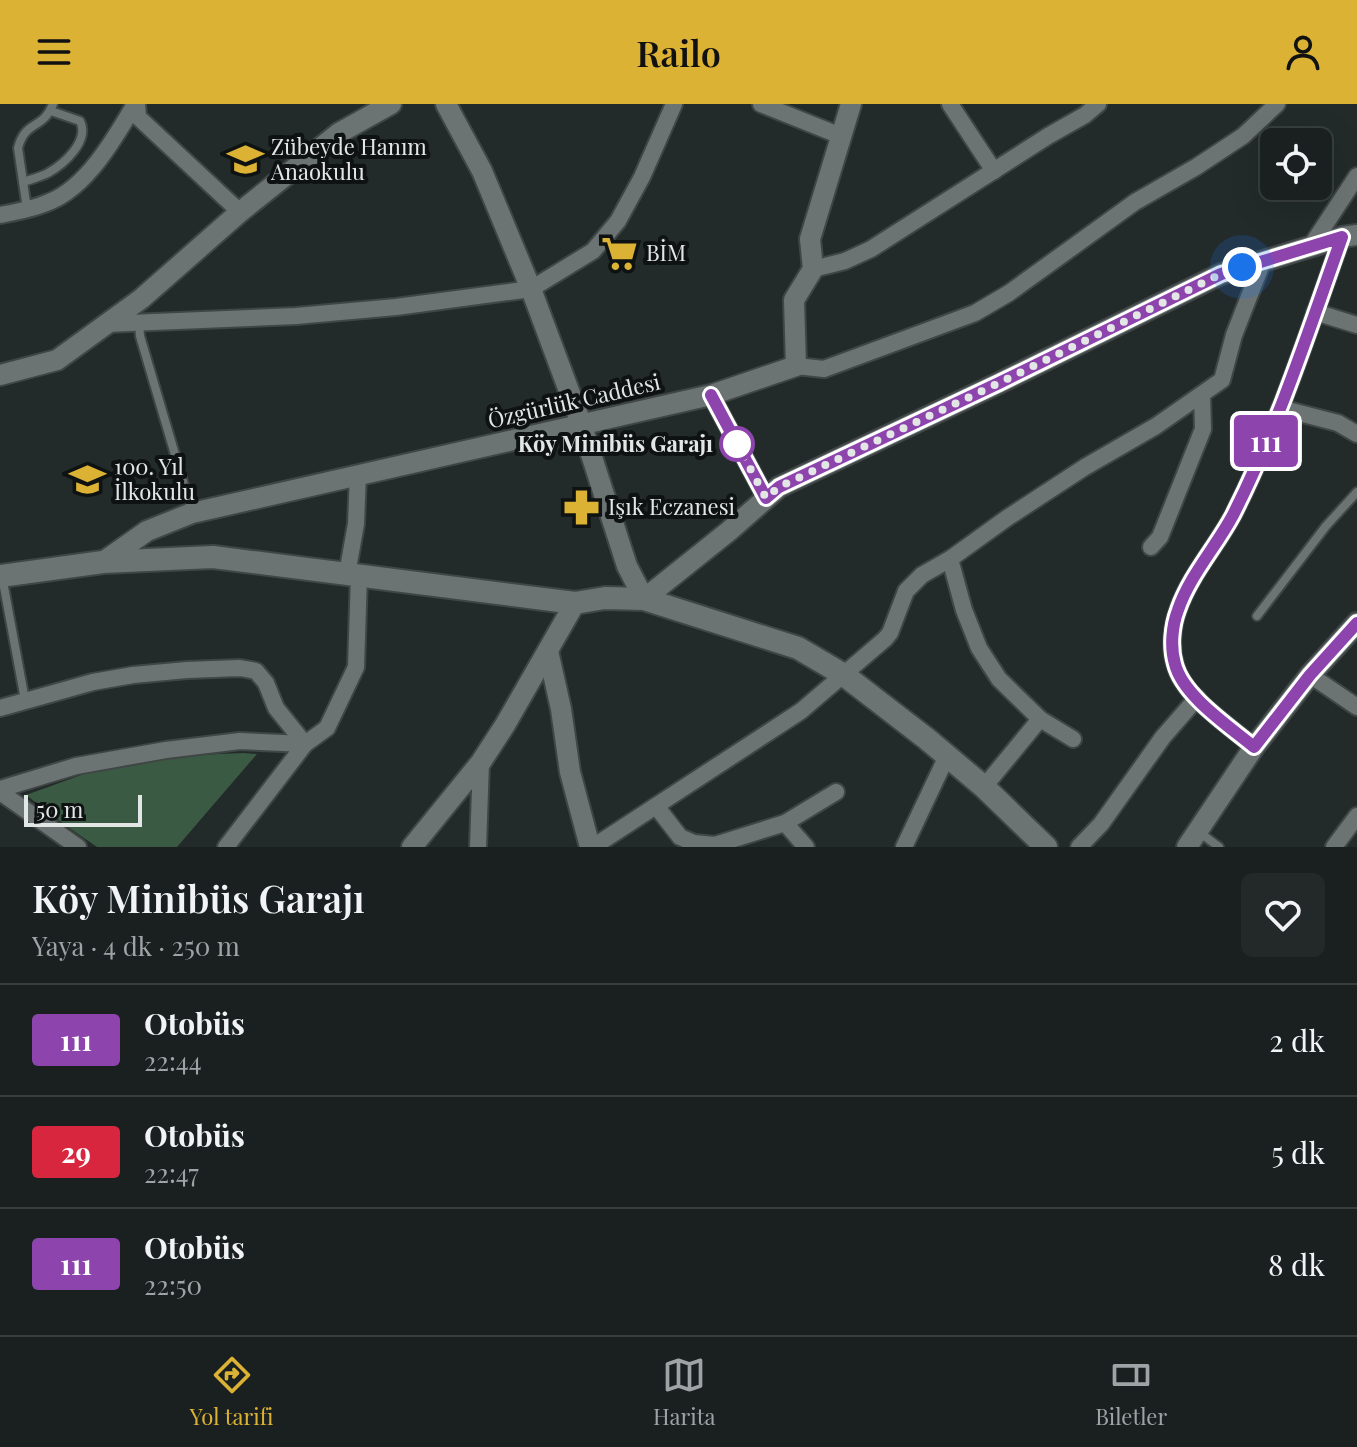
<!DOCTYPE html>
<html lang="tr">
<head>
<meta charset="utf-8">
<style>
  body { margin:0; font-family:"Playfair Display",serif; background:#232829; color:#f1f3f6; height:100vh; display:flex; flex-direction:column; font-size:30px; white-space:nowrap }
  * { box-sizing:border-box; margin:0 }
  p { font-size:26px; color:#9fa3a5 }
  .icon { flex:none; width:44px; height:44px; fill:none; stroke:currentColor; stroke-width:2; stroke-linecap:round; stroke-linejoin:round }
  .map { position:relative; height:743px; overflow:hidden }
  .side { display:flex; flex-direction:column; background:#1a2020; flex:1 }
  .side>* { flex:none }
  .badge { padding:0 16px; border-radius:6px; font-size:28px; line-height:52px }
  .tools { position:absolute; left:1260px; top:24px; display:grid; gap:16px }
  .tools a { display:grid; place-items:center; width:72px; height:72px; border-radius:12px; background:#1a2020; box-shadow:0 8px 32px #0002,0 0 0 2px #383e3e; font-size:40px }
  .scale { position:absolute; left:24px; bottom:20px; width:118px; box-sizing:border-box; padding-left:8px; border:4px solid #e2e7e6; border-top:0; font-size:22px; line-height:28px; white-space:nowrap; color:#e2e7e6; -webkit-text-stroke:6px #0f1212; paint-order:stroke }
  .you { position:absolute; width:40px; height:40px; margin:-20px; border:6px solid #fff; border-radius:50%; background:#1a73e8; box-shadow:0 0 0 12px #1a73e833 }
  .map>.badge { position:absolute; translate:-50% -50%; box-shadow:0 0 0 4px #fff }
  .round { display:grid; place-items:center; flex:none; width:84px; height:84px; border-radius:12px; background:#232829 }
  .overview { display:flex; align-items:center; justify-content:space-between; height:136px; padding:0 32px }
  h1 { font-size:38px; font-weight:600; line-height:60px }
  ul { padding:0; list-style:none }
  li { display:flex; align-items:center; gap:24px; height:112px; padding:0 32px; border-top:2px solid #383e3e }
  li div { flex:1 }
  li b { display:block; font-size:30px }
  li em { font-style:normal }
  li .badge { min-width:88px; font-weight:700; text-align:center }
  header { display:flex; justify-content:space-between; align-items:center; height:104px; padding:0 32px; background:#dbb233; color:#111; font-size:36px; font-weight:600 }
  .tabs { display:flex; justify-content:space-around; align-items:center; height:112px; border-top:2px solid #383e3e; background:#1a2020; font-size:22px; color:#9fa3a5 }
  .tabs a { display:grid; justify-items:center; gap:4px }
  .tabs .active { color:#dbb233 }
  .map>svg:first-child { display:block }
  .green { fill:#3b5a43 }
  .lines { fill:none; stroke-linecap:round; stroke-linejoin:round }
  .service-casing { stroke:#3f4645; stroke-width:12 }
  .minor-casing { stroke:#3f4645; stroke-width:20 }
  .tertiary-casing { stroke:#3f4645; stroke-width:24 }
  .secondary-casing { stroke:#3f4645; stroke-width:26 }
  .service { stroke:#6c7473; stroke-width:8 }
  .minor { stroke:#6c7473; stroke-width:16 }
  .tertiary { stroke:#6c7473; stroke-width:20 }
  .secondary { stroke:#6c7473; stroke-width:22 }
  .line-casing { stroke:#fff; stroke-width:18 }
  .line { stroke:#8e44ad; stroke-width:12 }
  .walk { stroke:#e2e7e6; stroke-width:8; stroke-dasharray:0 14.4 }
  .stop-dot { fill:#fff; stroke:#8e44ad; stroke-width:4 }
  .labels { text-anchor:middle; stroke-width:8; stroke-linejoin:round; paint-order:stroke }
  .poi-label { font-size:22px; fill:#e2e7e6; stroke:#0f1212; text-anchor:start }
  .street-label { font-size:22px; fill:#e2e7e6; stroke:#0f1212 }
  .stop-label { font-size:22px; font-weight:bold; fill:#e2e7e6; stroke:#0f1212; text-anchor:end }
</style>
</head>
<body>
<header><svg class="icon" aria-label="menu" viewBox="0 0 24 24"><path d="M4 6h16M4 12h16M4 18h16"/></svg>Railo<svg class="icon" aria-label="person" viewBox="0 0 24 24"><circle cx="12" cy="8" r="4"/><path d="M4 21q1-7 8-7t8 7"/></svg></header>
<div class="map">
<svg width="1357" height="743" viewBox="0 0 1357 743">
  <rect width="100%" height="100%" fill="#232a2a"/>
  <!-- green -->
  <path class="green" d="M243 649 257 650 177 743H97L65 721 26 691 106 662 171 652Z"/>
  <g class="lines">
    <defs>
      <g id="service">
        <path d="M23 78C32 75 40 73 48 69 64 60 90 37 80 17L51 7"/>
        <path d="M27 105 18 44C25 16 43 26 53 0"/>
        <path d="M139 219 140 232 192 408"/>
        <path d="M2 472 25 596"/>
        <path d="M1257 512 1326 422 1357 388"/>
        <path d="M1199 728 1219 743"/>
      </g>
      <g id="minor">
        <path d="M137 0 138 13 240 108"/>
        <path d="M761 0 841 32"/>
        <path d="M950 0 994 67"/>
        <path d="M0 111C16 108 33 105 49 98 87 83 115 34 135 0"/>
        <path d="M1311 142 1357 72"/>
        <path d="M813 165 845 157 871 145 1048 32 1085 11 1098 0"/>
        <path d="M1315 208 1357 221"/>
        <path d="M106 220 296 212 396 203 531 185 593 147 618 117 642 73 674 0"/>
        <path d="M796 262 824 265 975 209 1009 189 1135 98 1196 63 1243 32 1277 0"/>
        <path d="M711 291 766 394"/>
        <path d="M1280 304 1338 319 1357 330"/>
        <path d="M1151 443 1160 433 1203 325 1202 291"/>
        <path d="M950 455 964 506 979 544 999 575 1040 615 1073 635"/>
        <path d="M347 470 356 420 358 370"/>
        <path d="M1310 571 1357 603"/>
        <path d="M0 604 93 578 133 571 187 566 240 564 256 567 266 579 276 604 305 640"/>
        <path d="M1254 643C1229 621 1183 593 1175 560 1170 544 1172 522 1178 506 1190 471 1216 443 1233 411 1278 322 1309 226 1342 133"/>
        <path d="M984 683 1040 615"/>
        <path d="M0 685 76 662 166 646 240 637 305 640"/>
        <path d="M0 688 78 743"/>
        <path d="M656 702 680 733 694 739 715 741 785 719 836 688"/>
        <path d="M785 719 806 743"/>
        <path d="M226 743 305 640 327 624 356 563 359 472"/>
        <path d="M478 743 481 658"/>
        <path d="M593 743 801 607 885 535 890 529 906 487 922 471 950 455 1007 414 1085 363 1156 322 1222 276 1234 231 1263 157"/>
        <path d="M904 743 947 652"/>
        <path d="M1079 743 1101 720 1163 633 1197 594"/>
        <path d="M1334 743 1357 712"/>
      </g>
      <g id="tertiary">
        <path d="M446 0 482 67 531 185 581 319 627 462 644 495 729 427 779 383 999 279 1221 170 1342 133 1357 131"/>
        <path d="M0 271 57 256 141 195 240 108 339 29 391 0"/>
        <path d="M103 458 147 427 192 409 711 291 796 262 794 196 813 165 810 135 851 0"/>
        <path d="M548 547 561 605 570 668 590 743"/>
        <path d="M412 743 481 658 505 621 575 499"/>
        <path d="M1187 743 1254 643 1310 571 1357 519"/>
      </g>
      <path id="secondary" d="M0 472 103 458 213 453 575 499 605 494 644 495 798 544 844 571 927 635 984 683 1046 743"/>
    </defs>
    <!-- service casing -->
    <use href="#service" class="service-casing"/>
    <!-- minor casing -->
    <use href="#minor" class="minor-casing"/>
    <!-- tertiary casing -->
    <use href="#tertiary" class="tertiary-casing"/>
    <!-- secondary casing -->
    <use href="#secondary" class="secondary-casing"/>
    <!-- service -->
    <use href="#service" class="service"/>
    <!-- minor -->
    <use href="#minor" class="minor"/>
    <!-- tertiary -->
    <use href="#tertiary" class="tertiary"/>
    <!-- secondary -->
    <use href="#secondary" class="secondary"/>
  </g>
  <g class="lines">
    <defs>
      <path id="line" d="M711 291 766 394 779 383 999 279 1221 170 1342 133C1309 226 1278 322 1233 411 1216 443 1190 471 1178 506 1172 522 1170 543 1175 560 1183 592 1229 622 1254 643L1310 571 1357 519"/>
    </defs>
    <!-- line casing -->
    <use href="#line" class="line-casing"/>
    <!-- line -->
    <use href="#line" class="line"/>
    <!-- walk -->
    <path class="walk" d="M737 340 766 394 779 383 999 279 1221 170 1242 163"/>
  </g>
  <!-- icons -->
  <defs>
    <symbol id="school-bare" viewBox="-9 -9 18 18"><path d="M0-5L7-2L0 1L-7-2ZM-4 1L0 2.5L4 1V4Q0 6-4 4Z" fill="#dbb233" stroke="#0f1212" stroke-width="2.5" paint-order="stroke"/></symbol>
    <symbol id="supermarket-bare" viewBox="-9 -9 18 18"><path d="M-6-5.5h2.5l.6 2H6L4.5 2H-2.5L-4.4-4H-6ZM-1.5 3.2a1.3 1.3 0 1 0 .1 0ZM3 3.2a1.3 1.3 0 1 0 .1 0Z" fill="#dbb233" stroke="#0f1212" stroke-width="2.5" paint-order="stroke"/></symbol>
    <symbol id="pharmacy-bare" viewBox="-9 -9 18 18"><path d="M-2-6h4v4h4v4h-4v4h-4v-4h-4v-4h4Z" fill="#dbb233" stroke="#0f1212" stroke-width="2.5" paint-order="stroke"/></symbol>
  </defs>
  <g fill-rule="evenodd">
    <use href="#school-bare" x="220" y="30" width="51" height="51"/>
    <use href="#supermarket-bare" x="594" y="124" width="51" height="51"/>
    <use href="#school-bare" x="62" y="350" width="51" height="51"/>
    <use href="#pharmacy-bare" x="556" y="378" width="51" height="51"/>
  </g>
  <!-- markers -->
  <circle class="stop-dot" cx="737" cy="340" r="16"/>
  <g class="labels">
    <!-- poi labels -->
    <g class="poi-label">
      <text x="271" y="51">Zübeyde Hanım<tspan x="271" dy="25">Anaokulu</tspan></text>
      <text x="646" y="157">BİM</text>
      <text x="114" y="371">100. Yıl<tspan x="114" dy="25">İlkokulu</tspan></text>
      <text x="608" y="411">Işık Eczanesi</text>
    </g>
    <!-- street labels -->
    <g class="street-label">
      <text transform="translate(574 297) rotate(-13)" y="8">Özgürlük Caddesi</text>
    </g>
    <!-- stop labels -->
    <g class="stop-label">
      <text x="713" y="348">Köy Minibüs Garajı</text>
    </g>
  </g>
</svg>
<div class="tools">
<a><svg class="icon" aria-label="locate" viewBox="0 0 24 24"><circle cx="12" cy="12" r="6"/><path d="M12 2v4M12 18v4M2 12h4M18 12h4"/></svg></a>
</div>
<div class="scale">50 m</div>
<div class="you" style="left:1242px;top:163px"></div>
<b class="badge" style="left:1266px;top:337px;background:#8e44ad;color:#fff">111</b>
</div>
<section class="side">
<div class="overview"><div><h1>Köy Minibüs Garajı</h1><p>Yaya · 4 dk · 250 m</p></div><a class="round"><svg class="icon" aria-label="heart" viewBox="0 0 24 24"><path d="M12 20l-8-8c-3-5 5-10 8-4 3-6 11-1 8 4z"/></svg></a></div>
<ul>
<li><span class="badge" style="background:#8e44ad;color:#fff">111</span><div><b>Otobüs</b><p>22:44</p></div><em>2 dk</em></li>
<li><span class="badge" style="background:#d7263d;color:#fff">29</span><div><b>Otobüs</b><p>22:47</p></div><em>5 dk</em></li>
<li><span class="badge" style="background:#8e44ad;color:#fff">111</span><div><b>Otobüs</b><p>22:50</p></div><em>8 dk</em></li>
</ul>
</section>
<nav class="tabs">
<a class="active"><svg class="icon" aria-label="directions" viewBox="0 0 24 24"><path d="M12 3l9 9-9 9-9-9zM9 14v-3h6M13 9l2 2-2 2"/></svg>Yol tarifi</a>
<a><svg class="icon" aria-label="map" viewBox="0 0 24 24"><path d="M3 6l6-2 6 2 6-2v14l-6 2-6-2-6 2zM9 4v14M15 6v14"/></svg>Harita</a>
<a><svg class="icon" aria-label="tickets" viewBox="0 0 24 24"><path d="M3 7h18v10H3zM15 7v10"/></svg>Biletler</a>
</nav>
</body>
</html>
